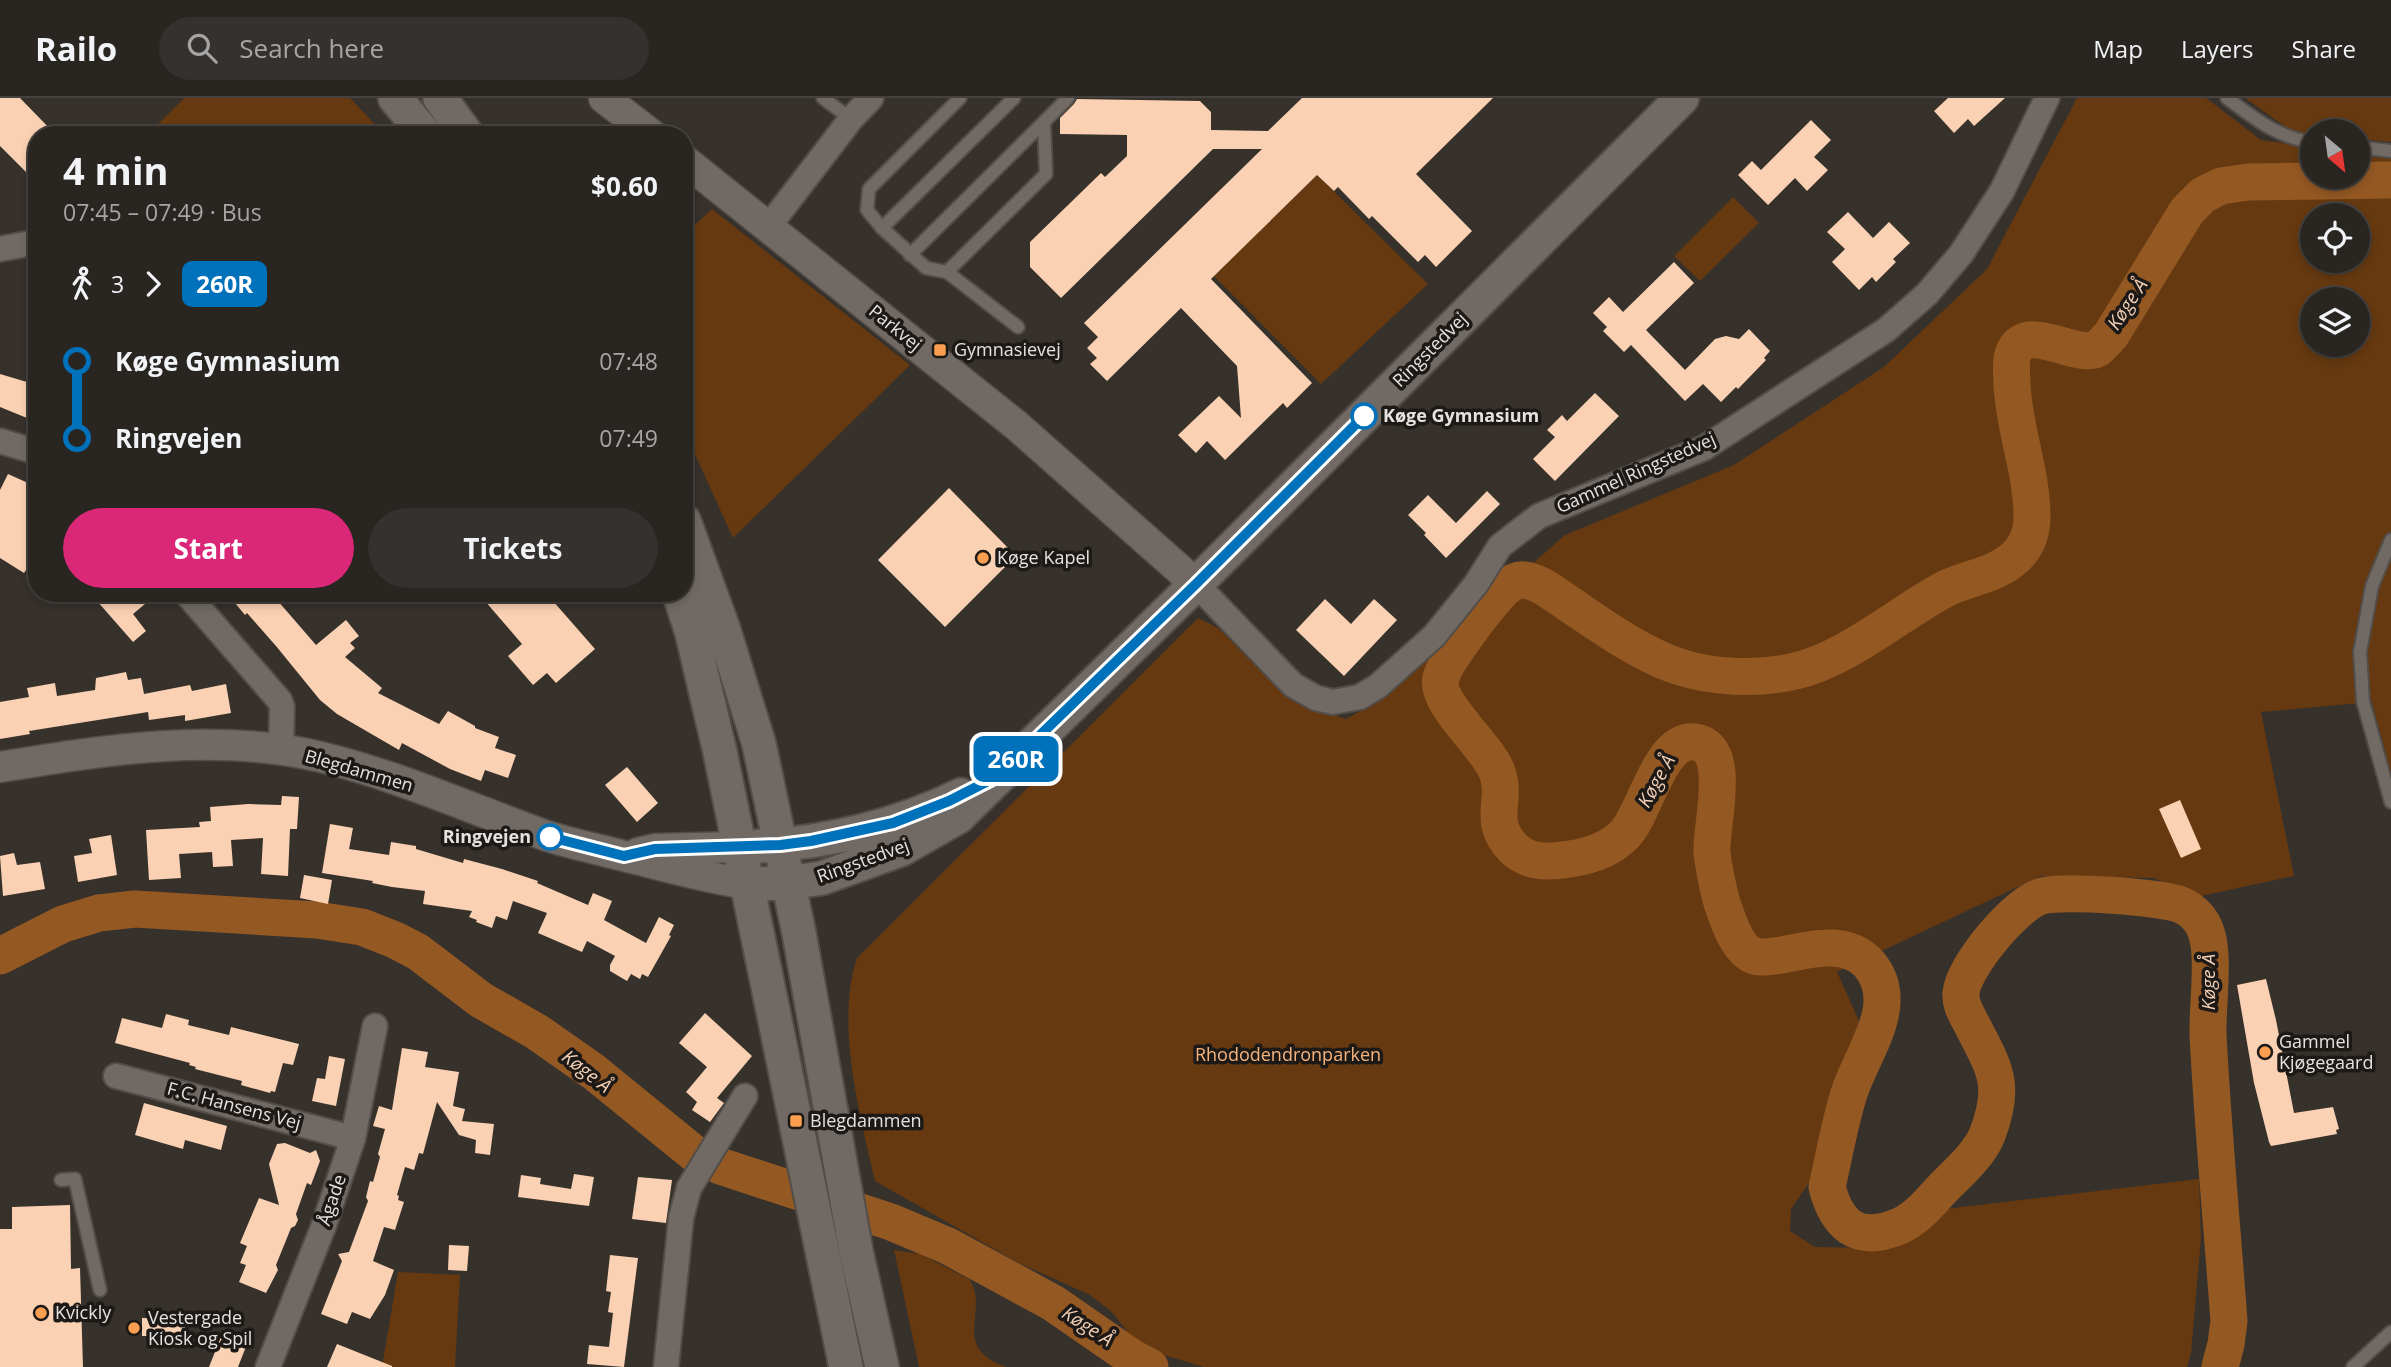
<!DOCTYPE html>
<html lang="en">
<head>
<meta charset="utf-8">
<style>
  body { margin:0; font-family:"Open Sans",sans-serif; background:#35312e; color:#f1f3f6; height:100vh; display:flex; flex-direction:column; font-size:26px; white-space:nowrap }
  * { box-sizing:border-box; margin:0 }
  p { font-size:23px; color:#a5a5a5 }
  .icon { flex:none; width:38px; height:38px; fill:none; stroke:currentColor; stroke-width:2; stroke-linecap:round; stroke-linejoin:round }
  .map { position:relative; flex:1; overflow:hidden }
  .sheet { position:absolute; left:28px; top:28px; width:665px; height:476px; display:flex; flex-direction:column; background:#292521; border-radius:28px; box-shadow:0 4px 10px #0003,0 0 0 2px #45423f }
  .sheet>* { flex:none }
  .badge { padding:0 14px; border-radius:10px; font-size:24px; line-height:46px }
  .needle { width:46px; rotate:151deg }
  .tools { position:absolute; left:2300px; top:21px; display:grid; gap:14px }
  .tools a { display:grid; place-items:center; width:70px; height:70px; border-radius:50%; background:#292521; box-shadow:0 4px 10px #0003,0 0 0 2px #45423f; font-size:35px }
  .map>.badge { position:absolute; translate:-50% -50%; box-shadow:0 0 0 4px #fff }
  .legs { display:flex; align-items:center; gap:10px; height:77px; padding:0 35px; font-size:23px }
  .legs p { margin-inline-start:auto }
  .headline { display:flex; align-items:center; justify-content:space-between; height:119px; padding:0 35px }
  h1 { font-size:38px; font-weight:700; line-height:52px }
  .cta { display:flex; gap:14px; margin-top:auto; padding:14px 35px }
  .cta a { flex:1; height:80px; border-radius:42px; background:#db2777; color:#fff; font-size:28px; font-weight:700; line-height:80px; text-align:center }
  .cta a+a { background:#35312e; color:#f1f3f6 }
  ul { padding:0 35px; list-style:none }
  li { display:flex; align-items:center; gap:24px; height:77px; font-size:26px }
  li i { display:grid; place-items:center; width:10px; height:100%; margin:0 9px; background:currentColor }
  li i::after { content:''; width:18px; height:18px; margin:-9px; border:5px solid; border-radius:50%; background:#292521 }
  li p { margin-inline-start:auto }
  li:first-child i { background:linear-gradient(#0000 50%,currentColor 0) }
  li:last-child i { background:linear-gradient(currentColor 50%,#0000 0) }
  header { display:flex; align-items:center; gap:42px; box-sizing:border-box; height:98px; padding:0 35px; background:#292521; border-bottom:2px solid #45423f }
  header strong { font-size:33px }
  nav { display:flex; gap:38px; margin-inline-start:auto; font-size:24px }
  .search { width:490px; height:63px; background:#35312e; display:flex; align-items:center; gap:18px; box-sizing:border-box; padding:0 24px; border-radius:38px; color:#a5a5a5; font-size:26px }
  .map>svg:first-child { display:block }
  .green { fill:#663910; fill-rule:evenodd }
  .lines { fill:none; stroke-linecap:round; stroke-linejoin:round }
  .river { stroke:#945823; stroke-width:37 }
  .building { fill:#fad1b2 }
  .service-casing { stroke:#524d49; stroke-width:16 }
  .minor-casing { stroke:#524d49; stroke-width:28 }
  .tertiary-casing { stroke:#524d49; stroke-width:33 }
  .secondary-casing { stroke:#524d49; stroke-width:37 }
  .service { stroke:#716a64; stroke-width:12 }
  .minor { stroke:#716a64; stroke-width:24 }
  .tertiary { stroke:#716a64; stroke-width:30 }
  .secondary { stroke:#716a64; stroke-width:33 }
  .line-1-casing { stroke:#fff; stroke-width:16 }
  .line-1 { stroke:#0072bc; stroke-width:10 }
  .poi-dot { fill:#fa9f4f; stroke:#1c1917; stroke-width:2.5 }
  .stop-1-dot { fill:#fff; stroke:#0072bc; stroke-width:3.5 }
  .labels { text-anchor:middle; stroke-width:7; stroke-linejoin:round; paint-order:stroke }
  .street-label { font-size:18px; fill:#e6e2df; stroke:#1c1917 }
  .poi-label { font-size:18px; fill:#e6e2df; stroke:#1c1917; text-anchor:start }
  .stop-label { font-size:18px; font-weight:bold; fill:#e6e2df; stroke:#1c1917; text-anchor:start }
  .park-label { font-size:18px; fill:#f7b37c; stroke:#1c1917 }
  .water-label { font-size:19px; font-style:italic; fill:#f4d1b6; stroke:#1c1917 }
</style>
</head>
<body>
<header>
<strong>Railo</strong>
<div class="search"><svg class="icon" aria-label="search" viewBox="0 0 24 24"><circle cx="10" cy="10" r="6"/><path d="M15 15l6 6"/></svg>Search here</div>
<nav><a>Map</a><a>Layers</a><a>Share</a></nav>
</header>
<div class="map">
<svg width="2391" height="1269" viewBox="0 0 2391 1269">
  <rect width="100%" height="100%" fill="#37312c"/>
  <!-- green -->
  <g class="green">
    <path d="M184 0H350L385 37H157L152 32Z"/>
    <path d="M2077 0H2206L2261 42 2312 49V79H2357V55L2391 60V675L2372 604 2261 614 2294 778 2201 798 2153 780 2041 778 1837 874 1859 923 1813 1079 1791 1111 1790 1133 1815 1149 1871 1150 1945 1111 2199 1081 2201 1140 2191 1255 2187 1269H1204L1157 1255 1135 1243 1112 1214 1090 1197 1017 1164 875 1083C860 1017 835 926 857 860L1198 520 1218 530 1288 598 1302 607 1346 621 1371 607 1393 588 1565 437 1734 367 1884 269 1987 171ZM2312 117H2357V163H2312ZM2312 201H2357V247H2312Z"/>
    <path d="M2245 0H2391V44L2357 41V33H2312V37L2294 35Z"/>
    <path d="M1317 77 1428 186 1321 286 1214 178Z"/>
    <path d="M1733 99 1759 125 1700 183 1674 158Z"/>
    <path d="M712 111 910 267 733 440 684 332V137Z"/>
    <path d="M894 1152 920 1156 969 1181C991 1212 948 1249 1007 1269H919Z"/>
    <path d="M398 1174 460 1177 455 1269H382Z"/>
  </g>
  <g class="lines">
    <!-- river -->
    <g class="river">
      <path d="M0 858 63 826 99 815 135 811 317 822 362 829 395 842 418 854 481 902 537 934 594 974 696 1057 720 1068 891 1124 948 1148 1053 1205 1131 1259 1150 1269"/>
      <path d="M2220 1269 2226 1246 2229 1223C2222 1128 2213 1032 2208 937 2207 909 2215 858 2206 834 2202 822 2193 812 2181 807 2162 799 2062 792 2042 798 2016 805 1963 869 1961 895 1960 907 1966 915 1971 925 1994 970 2007 986 1987 1037 1980 1055 1960 1073 1946 1087 1932 1101 1917 1122 1897 1129 1857 1145 1837 1127 1827 1089 1834 1059 1839 1028 1848 999 1859 958 1904 907 1869 866 1847 841 1811 851 1782 857 1774 858 1761 861 1752 857 1737 850 1727 820 1722 805 1718 790 1714 771 1712 755 1710 729 1734 649 1695 644 1659 640 1646 714 1625 736 1611 751 1590 758 1570 761 1550 764 1529 766 1513 750 1486 721 1508 703 1497 674 1488 648 1434 605 1441 580 1445 562 1492 502 1506 489 1512 485 1517 481 1524 482 1539 483 1557 498 1569 506 1602 528 1636 553 1674 567 1710 580 1758 582 1795 573 1848 561 1899 515 1947 490 1968 480 1994 477 2012 462 2026 451 2032 435 2032 418 2032 374 2014 331 2012 287 2012 278 2010 265 2013 256 2025 222 2074 261 2097 251 2100 249 2109 239 2111 237L2187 113 2203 97 2221 88 2248 84 2391 82"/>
    </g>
  </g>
  <!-- building -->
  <g class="building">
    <path d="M0 0H20L56 37H37V69L29 77 0 48Z"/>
    <path d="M1302 0H1493L1416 76 1472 133 1436 169 1425 157 1418 164 1372 118 1369 121 1338 89 1334 93 1317 77 1211 181 1312 285 1287 310 1283 305 1225 362 1207 343 1196 355 1178 337 1219 298 1241 320 1237 268 1181 210 1107 283 1090 266 1097 260 1087 250 1098 239 1084 225 1262 51H1213L1061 200 1030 169V144L1101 75 1105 79 1127 58V37L1060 36V20L1074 6 1077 1 1200 3 1211 14V32L1268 33Z"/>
    <path d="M1948 0H2005L1974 28 1968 21 1954 35 1934 13Z"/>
    <path d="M1811 22 1831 42 1814 59 1828 72 1807 93 1795 80 1768 107 1738 77 1752 63 1761 72Z"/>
    <path d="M1848 114 1873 140 1889 124 1910 145 1893 161 1896 164 1876 184 1872 179 1859 192 1832 164 1845 151 1827 134Z"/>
    <path d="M1674 164 1694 185 1646 232 1685 272 1715 241 1726 238 1739 241 1749 231 1770 253 1764 260 1766 262 1738 291 1736 289 1721 304 1703 286 1685 303 1631 247 1624 254 1603 233 1607 229 1593 215 1609 199 1623 214Z"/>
    <path d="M0 276 37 287V315L29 313 27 320 0 309Z"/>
    <path d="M1595 295 1619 318 1555 383 1533 361 1555 339 1547 332 1562 317 1567 323Z"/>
    <path d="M8 376 37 389V442L30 453 36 457 24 475 0 460V392Z"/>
    <path d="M949 390 1016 458 945 529 878 462Z"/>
    <path d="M1487 393 1500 406 1446 460 1424 437 1426 435 1408 417 1428 397 1456 425Z"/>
    <path d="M90 495H135L145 506 133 516 146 533 133 544Z"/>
    <path d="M246 495H271L316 547 346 522 359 538 350 545 355 550 345 559 382 590 378 595 439 626 448 613 475 628V630L499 639 495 650 516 657 508 680 485 672 481 683 450 671 402 645 399 652 337 616 320 602 276 548 247 515 245 517 235 505Z"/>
    <path d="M478 495H546L595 551 556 585 547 575 533 587 508 558 522 546Z"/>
    <path d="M1325 501 1351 526 1374 501 1397 522 1344 578 1296 532Z"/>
    <path d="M126 574 128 582 141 580 144 596 190 587 192 593 226 586 231 615 185 623V617L149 622 148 614 29 633 30 636 0 641V604L29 599 27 590 55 585 57 598 95 592 96 580Z"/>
    <path d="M627 669 658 705 637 724 605 687Z"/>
    <path d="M282 698 299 699 297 731H290L288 778 261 776 263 740 231 742 233 768 213 769 212 754 179 756 181 780 149 782 146 732 200 729 199 724 211 723 210 709 248 706 281 707Z"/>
    <path d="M2180 702 2201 751 2181 760 2159 711Z"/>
    <path d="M330 726 353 730 349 751 389 757 391 744 416 748V751L463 765 464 761 502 771 538 783 537 785 588 807 593 795 612 803 604 822 646 845 659 819 674 827 669 837 671 838 648 879 642 876 640 881 631 876 627 883 610 873V867L615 858 587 843 582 854 538 835 547 815 513 803 507 822 496 818 492 830 476 824 477 822 469 819 472 813 423 806 425 793 392 789 372 785 373 783 322 775Z"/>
    <path d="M111 737 117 777 78 784 74 758 92 755 89 741Z"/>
    <path d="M14 755 17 767 40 764 45 791 3 798 0 758Z"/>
    <path d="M304 777 332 782 328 806 300 800Z"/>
    <path d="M2266 881 2276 922 2294 1015 2333 1009 2339 1031 2336 1032 2337 1036 2271 1048 2269 1044 2254 985 2237 887Z"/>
    <path d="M705 915 752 958 717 1000 724 1005 710 1024 692 1012 697 1004 686 994 707 969 679 945Z"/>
    <path d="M166 916 189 922 188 927 229 937 231 929 299 946 293 967 283 965 275 994 271 993 270 995 241 987 242 983 195 971 196 969 189 967 190 965 115 945 122 920 162 930Z"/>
    <path d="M402 950 428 954 425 969 459 974 453 1008 465 1011 462 1023 494 1026 490 1057 475 1055 476 1042 459 1037 437 1004 423 1056 419 1055 414 1072 405 1069 397 1097 399 1098 398 1102 404 1104 395 1132 384 1129 373 1163 394 1172 385 1197 370 1221 352 1214 347 1226 321 1216 342 1163 338 1156 349 1154 368 1103 366 1099 370 1083 373 1084 380 1059 378 1056 385 1031 373 1028 379 1008 392 1012Z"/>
    <path d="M329 958 345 961 336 1008 312 1003 317 980 325 981Z"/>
    <path d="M144 1005 227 1028 221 1052 185 1042 183 1051 135 1037Z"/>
    <path d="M285 1045 310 1055 316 1052 320 1063 311 1087 307 1085 296 1116 298 1122 295 1128 291 1130 276 1167 278 1172 266 1195 239 1184 246 1167 240 1165 247 1148 240 1145 259 1100 279 1107 269 1066 277 1046Z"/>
    <path d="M574 1076 594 1079 589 1108 518 1099 521 1077 541 1080 540 1086 571 1091Z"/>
    <path d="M638 1079 672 1082 666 1125 632 1121Z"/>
    <path d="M70 1107 71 1171 80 1170 83 1269H0V1131H12V1109Z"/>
    <path d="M449 1147 469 1148 467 1173 448 1172Z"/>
    <path d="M610 1157 638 1160 624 1269 587 1266 589 1247 609 1249 613 1215 608 1214 611 1194 606 1193Z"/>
    <path d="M142 1220 185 1221V1238H142Z"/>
    <path d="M224 1231 249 1241 238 1269H209Z"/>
    <path d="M337 1246 392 1268V1269H327Z"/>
  </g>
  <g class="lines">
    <defs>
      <g id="service">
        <path d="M823 0 851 21"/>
        <path d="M960 0 869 91 867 112 882 130 926 170 947 174 1018 229"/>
        <path d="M2227 0C2254 20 2278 40 2312 44"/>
        <path d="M2357 49 2391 53"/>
        <path d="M882 130 1014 0"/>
        <path d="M910 157 1068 0"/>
        <path d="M947 174 1046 76 1044 24"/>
        <path d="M2391 442 2372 488 2360 554 2363 603 2391 704"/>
        <path d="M61 1082 75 1081 100 1192"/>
        <path d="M2353 1269 2391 1234"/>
      </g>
      <g id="minor">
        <path d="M769 128 851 21 871 0"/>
        <path d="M0 151 37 144"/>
        <path d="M0 343 37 354"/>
        <path d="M1196 486 1293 587 1316 600 1333 604 1360 599 1378 588 1434 538 1476 486 1500 448 1539 418 1704 350 1886 232 1927 196 1961 156 2002 93 2047 0"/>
        <path d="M186 495 280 603 282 609 281 653"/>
        <path d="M116 978 353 1040"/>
        <path d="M268 1269 324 1127 353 1040 375 928"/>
        <path d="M666 1269 681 1120 689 1090 745 998"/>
      </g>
      <g id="tertiary">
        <path d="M604 0 652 37"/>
        <path d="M684 62 1016 327 1196 486"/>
        <path d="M0 669C105 652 215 634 321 659 399 678 472 711 547 738 572 746 598 751 624 758 665 768 705 780 748 786"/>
        <path d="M638 755 655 751 740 749"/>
      </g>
      <g id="secondary">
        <path d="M395 0 426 37"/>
        <path d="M440 0 467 37"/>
        <path d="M684 423 723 530 759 646 799 835 856 1153 882 1269"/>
        <path d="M679 495 692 535 720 654 846 1269"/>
        <path d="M760 748C828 745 900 727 961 697"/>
        <path d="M748 786 788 785 822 780 902 751 958 719 1196 486 1682 0"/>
      </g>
    </defs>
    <!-- service casing -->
    <use href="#service" class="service-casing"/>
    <!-- minor casing -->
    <use href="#minor" class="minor-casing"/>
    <!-- tertiary casing -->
    <use href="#tertiary" class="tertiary-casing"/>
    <!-- secondary casing -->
    <use href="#secondary" class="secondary-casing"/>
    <!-- service -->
    <use href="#service" class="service"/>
    <!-- minor -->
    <use href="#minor" class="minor"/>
    <!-- tertiary -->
    <use href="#tertiary" class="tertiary"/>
    <!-- secondary -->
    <use href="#secondary" class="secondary"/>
  </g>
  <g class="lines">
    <defs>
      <path id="line-1" d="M550 739 624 758 655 751 780 747 811 743 893 725 949 703 998 678 1196 486 1364 318"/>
    </defs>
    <!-- line-1 casing -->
    <use href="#line-1" class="line-1-casing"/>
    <!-- line-1 -->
    <use href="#line-1" class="line-1"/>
  </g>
  <!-- markers -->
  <g class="poi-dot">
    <rect x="933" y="245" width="14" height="14" rx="3.5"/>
    <circle cx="983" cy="460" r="7"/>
    <circle cx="2265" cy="954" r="7"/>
    <rect x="789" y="1016" width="14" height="14" rx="3.5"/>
    <circle cx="41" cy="1215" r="7"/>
    <circle cx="134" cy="1230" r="7"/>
  </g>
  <g class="stop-1-dot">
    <circle cx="1364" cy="318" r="12"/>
    <circle cx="550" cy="739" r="12"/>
  </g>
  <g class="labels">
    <!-- street labels -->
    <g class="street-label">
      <text transform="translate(895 230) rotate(39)" y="6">Parkvej</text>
      <text transform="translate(1430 252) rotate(-45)" y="6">Ringstedvej</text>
      <text transform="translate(1636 375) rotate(-24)" y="6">Gammel Ringstedvej</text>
      <text transform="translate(359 673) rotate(16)" y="6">Blegdammen</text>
      <text transform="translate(863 763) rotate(-20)" y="6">Ringstedvej</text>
      <text transform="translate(234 1008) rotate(15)" y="6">F.C. Hansens Vej</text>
      <text transform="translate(332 1102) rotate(-71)" y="6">Ågade</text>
    </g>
    <!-- poi labels -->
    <g class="poi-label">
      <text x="954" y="258">Gymnasievej</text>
      <text x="997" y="466">Køge Kapel</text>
      <text x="2279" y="950">Gammel<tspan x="2279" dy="21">Kjøgegaard</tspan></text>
      <text x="810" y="1029">Blegdammen</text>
      <text x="55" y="1221">Kvickly</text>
      <text x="148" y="1226">Vestergade<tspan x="148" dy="21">Kiosk og Spil</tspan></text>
    </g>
    <!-- stop labels -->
    <g class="stop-label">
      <text x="1383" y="324">Køge Gymnasium</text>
      <text x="531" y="745" text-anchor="end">Ringvejen</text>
    </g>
    <!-- park labels -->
    <g class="park-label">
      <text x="1288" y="963">Rhododendronparken</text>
    </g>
    <!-- water labels -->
    <g class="water-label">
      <text transform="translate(2127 206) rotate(-57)" y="7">Køge Å</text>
      <text transform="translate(1656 683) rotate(-61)" y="7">Køge Å</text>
      <text transform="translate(2208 884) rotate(-90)" y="7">Køge Å</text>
      <text transform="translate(587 973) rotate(38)" y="7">Køge Å</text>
      <text transform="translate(1088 1228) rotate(33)" y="7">Køge Å</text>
    </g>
  </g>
</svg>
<div class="tools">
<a><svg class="needle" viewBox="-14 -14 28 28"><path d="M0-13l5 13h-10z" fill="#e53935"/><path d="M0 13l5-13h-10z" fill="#a5a5a5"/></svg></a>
<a><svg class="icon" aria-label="locate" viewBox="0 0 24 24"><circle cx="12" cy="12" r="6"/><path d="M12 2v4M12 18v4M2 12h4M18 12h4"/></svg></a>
<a><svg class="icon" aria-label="layers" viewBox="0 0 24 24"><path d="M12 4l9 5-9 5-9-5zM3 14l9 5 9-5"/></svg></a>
</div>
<b class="badge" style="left:1016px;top:661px;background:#0072bc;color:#fff">260R</b>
<section class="sheet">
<div class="headline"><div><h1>4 min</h1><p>07:45 – 07:49 · Bus</p></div><b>$0.60</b></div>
<div class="legs"><svg class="icon" aria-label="walk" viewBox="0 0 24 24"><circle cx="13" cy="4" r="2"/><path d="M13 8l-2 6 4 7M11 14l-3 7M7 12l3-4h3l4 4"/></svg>3<svg class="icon" aria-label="forward" viewBox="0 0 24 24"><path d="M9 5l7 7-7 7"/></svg><b class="badge" style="background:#0072bc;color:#fff">260R</b></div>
<ul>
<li><i style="color:#0072bc"></i><b>Køge Gymnasium</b><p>07:48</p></li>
<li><i style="color:#0072bc"></i><b>Ringvejen</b><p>07:49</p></li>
</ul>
<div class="cta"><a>Start</a><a>Tickets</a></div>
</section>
</div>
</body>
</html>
